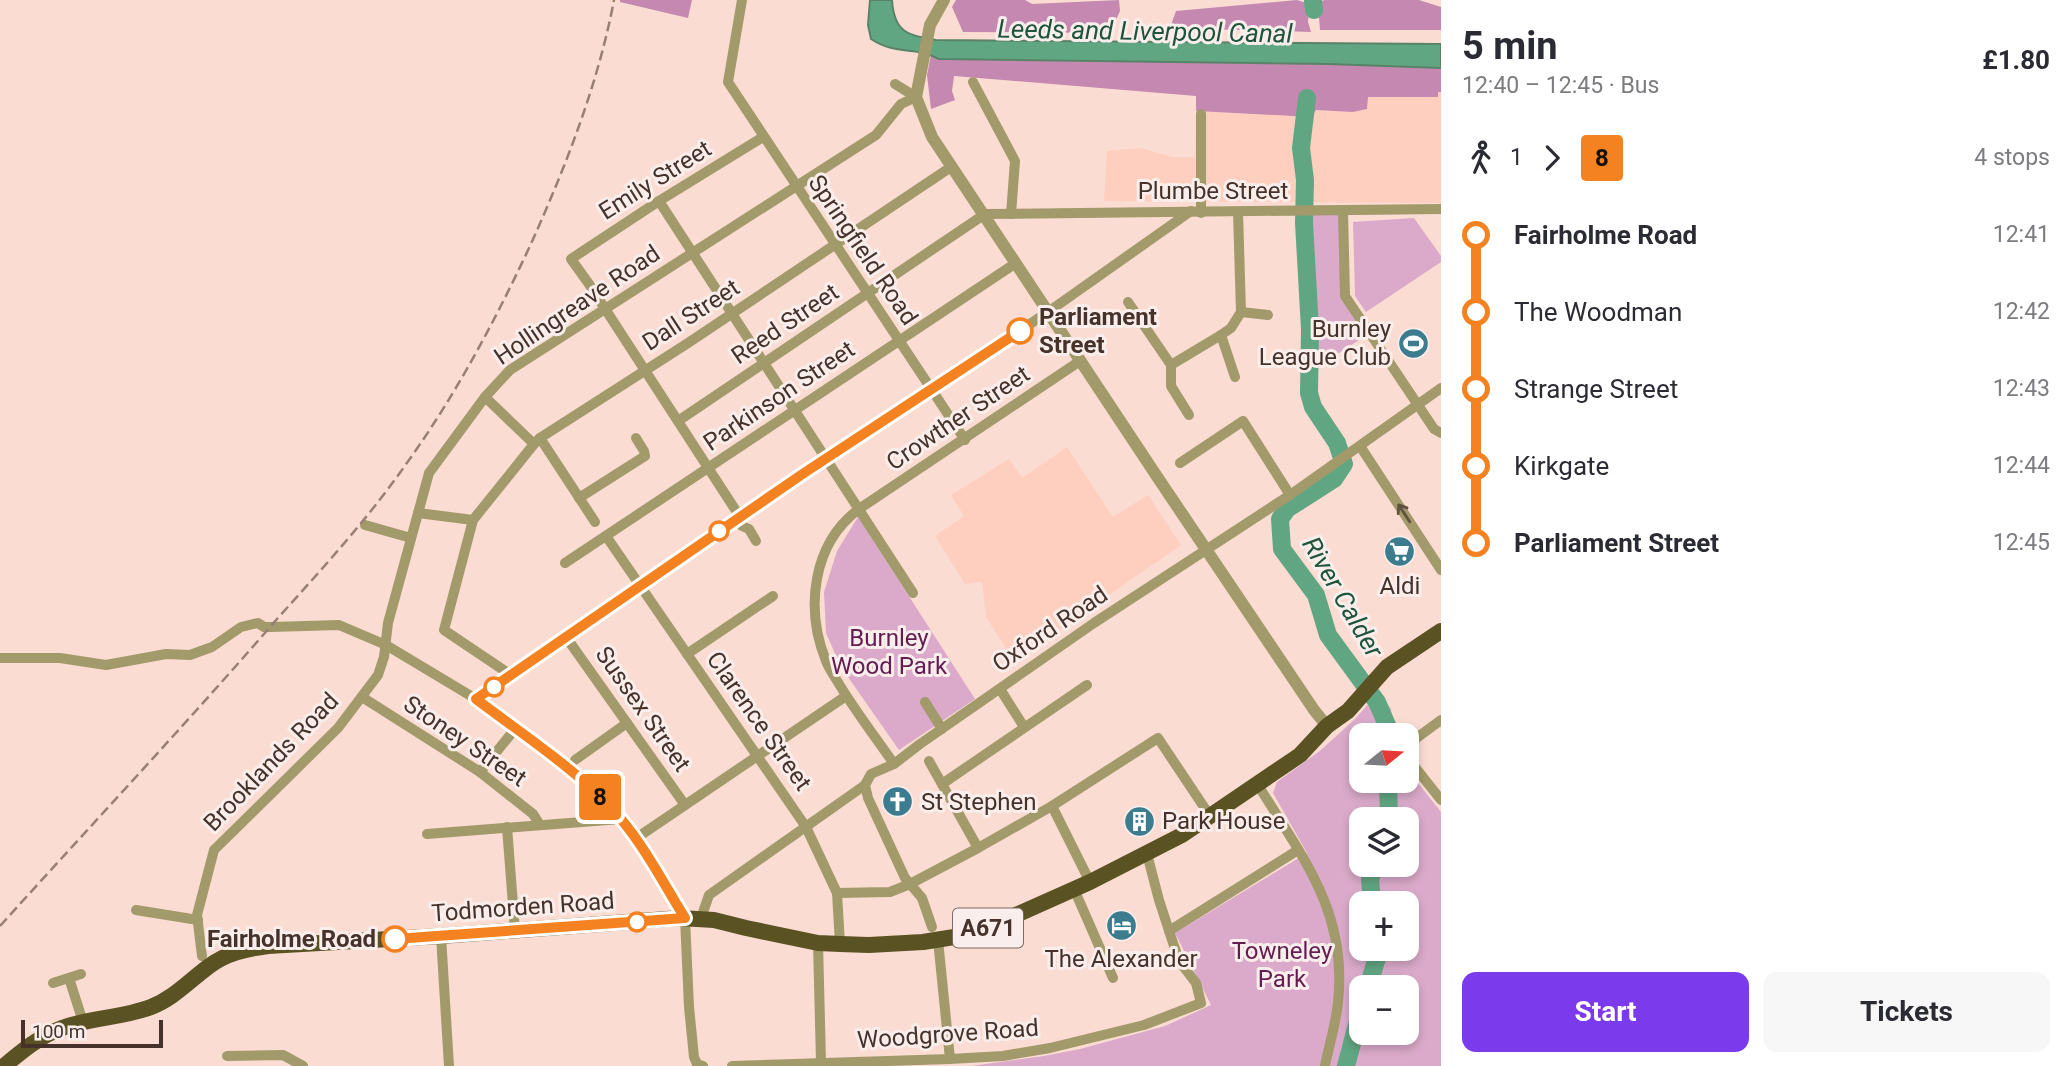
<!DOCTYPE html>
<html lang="en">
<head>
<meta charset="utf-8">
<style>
  body { margin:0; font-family:Roboto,sans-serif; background:#f7f7f7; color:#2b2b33; height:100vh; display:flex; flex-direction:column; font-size:26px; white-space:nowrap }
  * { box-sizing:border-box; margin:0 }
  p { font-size:23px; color:#7c7c81 }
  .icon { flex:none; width:38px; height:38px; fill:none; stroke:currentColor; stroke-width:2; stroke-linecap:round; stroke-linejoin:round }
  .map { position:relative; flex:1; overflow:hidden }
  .panel { display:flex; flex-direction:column; background:#fff; width:630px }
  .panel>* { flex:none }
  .badge { padding:0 14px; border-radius:5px; font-size:24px; line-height:46px }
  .needle { width:46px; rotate:72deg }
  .controls { position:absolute; left:1349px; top:723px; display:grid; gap:14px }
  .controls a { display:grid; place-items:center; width:70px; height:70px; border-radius:14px; background:#fff; box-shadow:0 4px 10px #0003; font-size:35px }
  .scale { position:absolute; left:21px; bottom:18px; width:142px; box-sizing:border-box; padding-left:7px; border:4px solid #46322b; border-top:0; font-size:19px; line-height:24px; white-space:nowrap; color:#46322b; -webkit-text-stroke:5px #f9eeeb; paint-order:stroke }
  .map>.badge { position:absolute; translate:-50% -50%; box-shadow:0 0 0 4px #fff }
  .legs { display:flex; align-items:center; gap:10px; height:77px; padding:0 21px; font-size:23px }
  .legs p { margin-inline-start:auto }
  .headline { display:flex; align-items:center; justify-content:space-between; height:119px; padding:0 21px }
  h1 { font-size:38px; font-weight:700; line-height:52px }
  .primary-button { display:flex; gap:14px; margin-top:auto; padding:14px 21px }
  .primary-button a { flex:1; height:80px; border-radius:14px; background:#7c3aed; color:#fff; font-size:28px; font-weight:700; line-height:80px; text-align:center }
  .primary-button a+a { background:#f7f7f7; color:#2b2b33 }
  ul { padding:0 21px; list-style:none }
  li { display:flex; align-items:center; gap:24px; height:77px; font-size:26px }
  li i { display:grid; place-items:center; width:10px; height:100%; margin:0 9px; background:currentColor }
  li i::after { content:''; width:18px; height:18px; margin:-9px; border:5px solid; border-radius:50%; background:#fff }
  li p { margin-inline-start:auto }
  li:first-child i { background:linear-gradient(#0000 50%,currentColor 0) }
  li:last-child i { background:linear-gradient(currentColor 50%,#0000 0) }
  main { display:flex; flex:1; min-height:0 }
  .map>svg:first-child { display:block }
  .built { fill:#fecfbf }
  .green { fill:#dbaaca; fill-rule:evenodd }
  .forest { fill:#c589b1 }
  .water { fill:#61a682; stroke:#598368; stroke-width:2 }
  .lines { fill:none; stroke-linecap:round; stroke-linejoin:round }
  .river { stroke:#61a682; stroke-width:18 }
  .minor { stroke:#a29a6a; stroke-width:10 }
  .tertiary { stroke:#a29a6a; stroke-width:12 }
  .trunk { stroke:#5a5222; stroke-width:16 }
  .rail { stroke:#987f76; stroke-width:2.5; stroke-dasharray:10 5; stroke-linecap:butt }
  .oneway { stroke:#62513e }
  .line-1-casing { stroke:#fff; stroke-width:16 }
  .line-1 { stroke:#f58220; stroke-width:10 }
  .stop-1-dot { fill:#fff; stroke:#f58220; stroke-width:3.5 }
  .labels { text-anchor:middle; stroke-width:6; stroke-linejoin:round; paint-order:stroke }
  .shield { fill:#f9eeeb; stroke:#7c6a65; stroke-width:2 }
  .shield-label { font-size:23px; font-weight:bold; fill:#46322b }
  .street-label { font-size:24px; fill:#46322b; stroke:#f9eeeb }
  .stop-label { font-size:24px; font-weight:bold; fill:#46322b; stroke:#f9eeeb; text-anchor:start }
  .poi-label { font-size:24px; fill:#46322b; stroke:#f9eeeb }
  .park-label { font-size:24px; fill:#641d51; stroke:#f9eeeb }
  .water-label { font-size:26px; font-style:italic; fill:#1e543b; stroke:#f9eeeb }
</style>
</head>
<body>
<main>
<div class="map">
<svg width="1441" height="1066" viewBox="0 0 1441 1066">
  <rect width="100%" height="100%" fill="#fbdcd2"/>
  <!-- built -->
  <g class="built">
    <path d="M1437 91 1441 92V203L1104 201 1107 151 1141 148 1172 157H1195L1196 111 1311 117 1316 110 1353 112 1367 109V97H1437Z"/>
    <path d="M1067 447 1113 517 1148 495 1181 545 1014 661 986 617 982 582 965 584 935 536 964 516 951 495 1009 459 1022 478Z"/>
  </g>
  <!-- green -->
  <g class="green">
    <path d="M1341 213 1343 298 1367 335 1317 367 1310 214Z"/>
    <path d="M1414 218 1441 256V262L1366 312 1355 296 1353 222Z"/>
    <path d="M858 517 975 699 899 750 841 667 826 633 824 592 837 551Z"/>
    <path d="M1378 693 1391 709 1393 735H1362V780H1407V769L1441 812V1066H971L1044 1056 1080 1049 1165 1026 1211 1005 1175 933 1307 853 1273 793 1277 782 1321 750 1356 718ZM1362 819H1407V864H1362ZM1362 903H1407V948H1362ZM1362 987H1407V1032H1362Z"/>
  </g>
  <!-- forest -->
  <g class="forest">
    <path d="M620 0H692L688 18 620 2Z"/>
    <path d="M956 0H1025L1032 4 1119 0 1120 11 1110 33 963 32 952 7Z"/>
    <path d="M1297 0 1310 4 1308 22 1311 32 1170 28 1176 11Z"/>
    <path d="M1324 0H1419L1441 7V30H1320L1318 4Z"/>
    <path d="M931 55 939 59 995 60 1329 64 1441 68V92H1438V97H1368L1367 109 1353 112 1316 110 1311 117 1196 111V96L954 76 952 91 955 100 931 109 927 75Z"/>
  </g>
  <!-- water -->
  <path class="water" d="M870 0H892C894 33 908 35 936 40L1441 44V68L1329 64 939 59C915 46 897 56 871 39L868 25Z"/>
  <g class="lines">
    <!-- river -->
    <g class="river">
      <path d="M1313 0 1314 10"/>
      <path d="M1307 98 1301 148 1305 180 1304 223 1310 329 1309 393 1313 407 1337 443 1344 464 1334 479 1287 509 1280 519 1282 549 1316 595 1328 635 1377 702 1387 725V735"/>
      <path d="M1388 780 1389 819"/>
      <path d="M1372 903 1370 879 1376 864"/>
      <path d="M1368 987 1380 948"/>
      <path d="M1346 1066 1362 1006"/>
    </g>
    <!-- minor -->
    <g class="minor">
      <path d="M742 0 728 82 965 440"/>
      <path d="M973 82 1015 161 1011 214"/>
      <path d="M895 84 916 97"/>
      <path d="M659 201 913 593"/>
      <path d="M1343 211 1345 296 1434 429 1441 433"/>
      <path d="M1201 213V114"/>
      <path d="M1128 302 1171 365V386L1189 415"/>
      <path d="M1241 312 1268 315"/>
      <path d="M1171 365 1221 335"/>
      <path d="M1235 377 1221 335 1231 328 1241 312 1238 212"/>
      <path d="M485 397 534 444"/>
      <path d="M678 421 985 214 1441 209"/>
      <path d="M540 438 595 522"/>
      <path d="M1360 446 1441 570"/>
      <path d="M1180 463 1243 421 1290 495"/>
      <path d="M579 498 645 456 644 451 636 438"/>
      <path d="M418 513 473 520"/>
      <path d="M740 517 589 284 571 259 659 201 763 137"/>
      <path d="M737 519 742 526 749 529 756 541"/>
      <path d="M365 525 411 538"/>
      <path d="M606 536 806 827 837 893 840 944"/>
      <path d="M565 563 1016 263"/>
      <path d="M566 637 685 805"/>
      <path d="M687 654 773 596"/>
      <path d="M0 658H60L106 665 166 654 190 655 212 647 241 627 258 623 264 627H271L339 625 386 645 476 699 558 761 597 794 621 819 685 918 689 1007 694 1057 697 1064 703 1066"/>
      <path d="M511 675 444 630 473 520 534 444 540 438 688 343 951 167"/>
      <path d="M1000 689 1024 727"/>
      <path d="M362 697 480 772 533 814 540 825"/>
      <path d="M476 699 826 459 1048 312 1191 211"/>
      <path d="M925 702 942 729"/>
      <path d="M1407 745 1441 720"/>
      <path d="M1407 757 1441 800"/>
      <path d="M575 760 627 723"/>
      <path d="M929 761 978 848"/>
      <path d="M894 764C876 738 856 712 839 684 835 677 829 669 826 661 805 609 812 544 859 509L1080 361"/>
      <path d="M480 772 515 729"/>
      <path d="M942 784 1087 685"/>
      <path d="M865 785 868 798 905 878 922 898 932 927"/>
      <path d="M1258 785C1302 857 1348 912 1338 1002 1336 1024 1329 1045 1325 1066"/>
      <path d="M1052 806 1090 882"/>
      <path d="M507 827 515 931"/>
      <path d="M427 834 621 819"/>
      <path d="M635 839 846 696"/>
      <path d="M1074 889 1113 978"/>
      <path d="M837 893 890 892 910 884 978 848 1052 806 1158 738 1210 816"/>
      <path d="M136 910 198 920"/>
      <path d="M701 918 709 895 865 785 871 774 894 764 920 744 1094 623 1290 495 1441 388"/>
      <path d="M1169 931 1298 850"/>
      <path d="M441 936 449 1066"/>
      <path d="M938 940 950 1059"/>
      <path d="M818 943 821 1062"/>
      <path d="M202 956 197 915 214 850 338 728 378 675 384 657 388 623 429 473 485 397 510 370 876 135 901 104 916 97"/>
      <path d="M69 978 83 1022"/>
      <path d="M53 983 81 974"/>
      <path d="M227 1056 283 1055 303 1066"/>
      <path d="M732 1066 950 1059 1003 1056 1050 1048 1144 1025 1201 1003 1196 983 1180 962 1174 946 1159 900 1147 854"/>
    </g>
    <!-- tertiary -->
    <path class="tertiary" d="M944 0 930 25 916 97 932 137 1158 478 1314 710 1327 726"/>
    <!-- trunk -->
    <path class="trunk" d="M4 1066C22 1051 40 1036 62 1028 91 1017 123 1018 151 1007 174 998 189 981 208 967 226 953 246 949 268 946L441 936 680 918 714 920 746 928 818 943 840 944 869 945 923 942 973 934 1090 882 1182 835 1300 755 1327 726 1348 711 1387 667 1441 631"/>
    <!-- rail -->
    <path class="rail" d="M0 926C93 823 187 723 277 619 321 570 366 521 404 467 454 398 494 323 530 246 565 168 598 85 614 0"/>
  </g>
  <!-- one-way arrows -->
  <defs><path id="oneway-shaft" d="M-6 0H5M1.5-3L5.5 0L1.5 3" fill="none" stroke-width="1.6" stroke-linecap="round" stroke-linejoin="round" transform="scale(1.75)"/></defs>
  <use class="oneway" href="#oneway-shaft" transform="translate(1404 513) rotate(-123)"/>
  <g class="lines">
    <defs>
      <path id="line-1" d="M395 939 685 918C665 886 646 849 621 819 585 775 522 734 476 699L804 473 1020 331"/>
    </defs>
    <!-- line-1 casing -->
    <use href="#line-1" class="line-1-casing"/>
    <!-- line-1 -->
    <use href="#line-1" class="line-1"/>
  </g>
  <!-- icons -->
  <defs>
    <symbol id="stadium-disc" viewBox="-11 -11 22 22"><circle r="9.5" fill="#3b7c8f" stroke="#f9eeeb"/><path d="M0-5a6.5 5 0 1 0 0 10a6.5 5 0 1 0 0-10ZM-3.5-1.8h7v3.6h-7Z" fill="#fff"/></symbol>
    <symbol id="supermarket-disc" viewBox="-11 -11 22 22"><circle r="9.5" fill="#3b7c8f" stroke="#f9eeeb"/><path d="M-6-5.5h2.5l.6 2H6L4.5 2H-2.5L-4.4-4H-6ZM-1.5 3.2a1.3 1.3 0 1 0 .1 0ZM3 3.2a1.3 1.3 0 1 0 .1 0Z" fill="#fff"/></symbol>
    <symbol id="church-disc" viewBox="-11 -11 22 22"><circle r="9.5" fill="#3b7c8f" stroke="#f9eeeb"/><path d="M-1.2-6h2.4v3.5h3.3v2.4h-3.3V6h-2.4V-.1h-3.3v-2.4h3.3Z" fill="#fff"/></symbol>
    <symbol id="building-disc" viewBox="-11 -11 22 22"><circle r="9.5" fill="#3b7c8f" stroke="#f9eeeb"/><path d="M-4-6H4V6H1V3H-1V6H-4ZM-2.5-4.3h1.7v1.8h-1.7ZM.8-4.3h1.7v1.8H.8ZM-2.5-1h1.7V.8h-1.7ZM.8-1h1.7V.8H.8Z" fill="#fff"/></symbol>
    <symbol id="hotel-disc" viewBox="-11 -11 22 22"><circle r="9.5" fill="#3b7c8f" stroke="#f9eeeb"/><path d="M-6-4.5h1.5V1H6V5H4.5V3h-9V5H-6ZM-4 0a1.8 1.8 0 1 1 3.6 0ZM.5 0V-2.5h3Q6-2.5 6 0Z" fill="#fff"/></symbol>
  </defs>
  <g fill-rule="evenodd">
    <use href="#stadium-disc" x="1396" y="326" width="35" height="35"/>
    <use href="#supermarket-disc" x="1382" y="534" width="35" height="35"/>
    <use href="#church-disc" x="880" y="784" width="35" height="35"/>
    <use href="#building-disc" x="1122" y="804" width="35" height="35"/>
    <use href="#hotel-disc" x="1104" y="908" width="35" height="35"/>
  </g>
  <!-- markers -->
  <g class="stop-1-dot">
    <circle cx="1020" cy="331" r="12"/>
    <circle cx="719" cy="531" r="9"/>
    <circle cx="494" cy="687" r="9"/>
    <circle cx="637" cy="922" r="9"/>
    <circle cx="395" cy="939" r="12"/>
  </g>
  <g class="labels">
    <!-- shield labels -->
    <rect class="shield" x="953" y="908.5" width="70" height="39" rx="5"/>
    <g class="shield-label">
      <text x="988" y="936">A671</text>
    </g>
    <!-- street labels -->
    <g class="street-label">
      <text transform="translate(655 180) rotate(-32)" y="8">Emily Street</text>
      <text x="1213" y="199">Plumbe Street</text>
      <text transform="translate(863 250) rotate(56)" y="8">Springfield Road</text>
      <text transform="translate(577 305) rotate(-34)" y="8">Hollingreave Road</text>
      <text transform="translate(691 315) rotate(-33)" y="8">Dall Street</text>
      <text transform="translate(785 324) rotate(-34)" y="8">Reed Street</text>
      <text transform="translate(779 396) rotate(-34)" y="8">Parkinson Street</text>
      <text transform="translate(958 418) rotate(-34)" y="8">Crowther Street</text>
      <text transform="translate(1050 629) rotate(-34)" y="8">Oxford Road</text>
      <text transform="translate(643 709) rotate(55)" y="8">Sussex Street</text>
      <text transform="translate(759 721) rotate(55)" y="8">Clarence Street</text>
      <text transform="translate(465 741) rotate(34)" y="8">Stoney Street</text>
      <text transform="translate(271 762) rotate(-46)" y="8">Brooklands Road</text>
      <text transform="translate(523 907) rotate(-4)" y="8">Todmorden Road</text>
      <text transform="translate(948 1034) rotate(-4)" y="8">Woodgrove Road</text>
    </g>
    <!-- stop labels -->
    <g class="stop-label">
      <text x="1039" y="325">Parliament<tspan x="1039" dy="28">Street</tspan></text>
      <text x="376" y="947" text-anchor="end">Fairholme Road</text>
    </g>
    <!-- poi labels -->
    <g class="poi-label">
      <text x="1391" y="337" text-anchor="end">Burnley<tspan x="1391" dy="28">League Club</tspan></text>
      <text x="1400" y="594">Aldi</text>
      <text x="921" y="810" text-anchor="start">St Stephen</text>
      <text x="1162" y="829" text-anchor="start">Park House</text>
      <text x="1121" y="967">The Alexander</text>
    </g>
    <!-- park labels -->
    <g class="park-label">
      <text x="889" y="646">Burnley<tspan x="889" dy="28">Wood Park</tspan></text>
      <text x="1282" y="959">Towneley<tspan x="1282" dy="28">Park</tspan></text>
    </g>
    <!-- water labels -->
    <g class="water-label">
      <text transform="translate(1145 31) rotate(1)" y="9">Leeds and Liverpool Canal</text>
      <text transform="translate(1343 597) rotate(60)" y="9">River Calder</text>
    </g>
  </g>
</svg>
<div class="controls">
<a><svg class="needle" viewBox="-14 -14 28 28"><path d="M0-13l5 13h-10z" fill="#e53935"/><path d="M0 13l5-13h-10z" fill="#7c7c81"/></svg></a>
<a><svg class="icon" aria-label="layers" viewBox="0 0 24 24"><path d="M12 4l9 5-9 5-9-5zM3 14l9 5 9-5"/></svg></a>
<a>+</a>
<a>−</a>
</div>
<div class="scale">100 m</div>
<b class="badge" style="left:600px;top:797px;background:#f58220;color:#111">8</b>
</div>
<section class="panel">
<div class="headline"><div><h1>5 min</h1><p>12:40 – 12:45 · Bus</p></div><b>£1.80</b></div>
<div class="legs"><svg class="icon" aria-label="walk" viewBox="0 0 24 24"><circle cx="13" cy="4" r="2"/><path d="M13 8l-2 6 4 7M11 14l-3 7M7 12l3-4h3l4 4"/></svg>1<svg class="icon" aria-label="forward" viewBox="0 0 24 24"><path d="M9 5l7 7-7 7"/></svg><b class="badge" style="background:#f58220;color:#111">8</b><p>4 stops</p></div>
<ul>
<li><i style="color:#f58220"></i><b>Fairholme Road</b><p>12:41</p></li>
<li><i style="color:#f58220"></i><span>The Woodman</span><p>12:42</p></li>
<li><i style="color:#f58220"></i><span>Strange Street</span><p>12:43</p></li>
<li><i style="color:#f58220"></i><span>Kirkgate</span><p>12:44</p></li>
<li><i style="color:#f58220"></i><b>Parliament Street</b><p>12:45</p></li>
</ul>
<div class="primary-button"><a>Start</a><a>Tickets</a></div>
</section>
</main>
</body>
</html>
